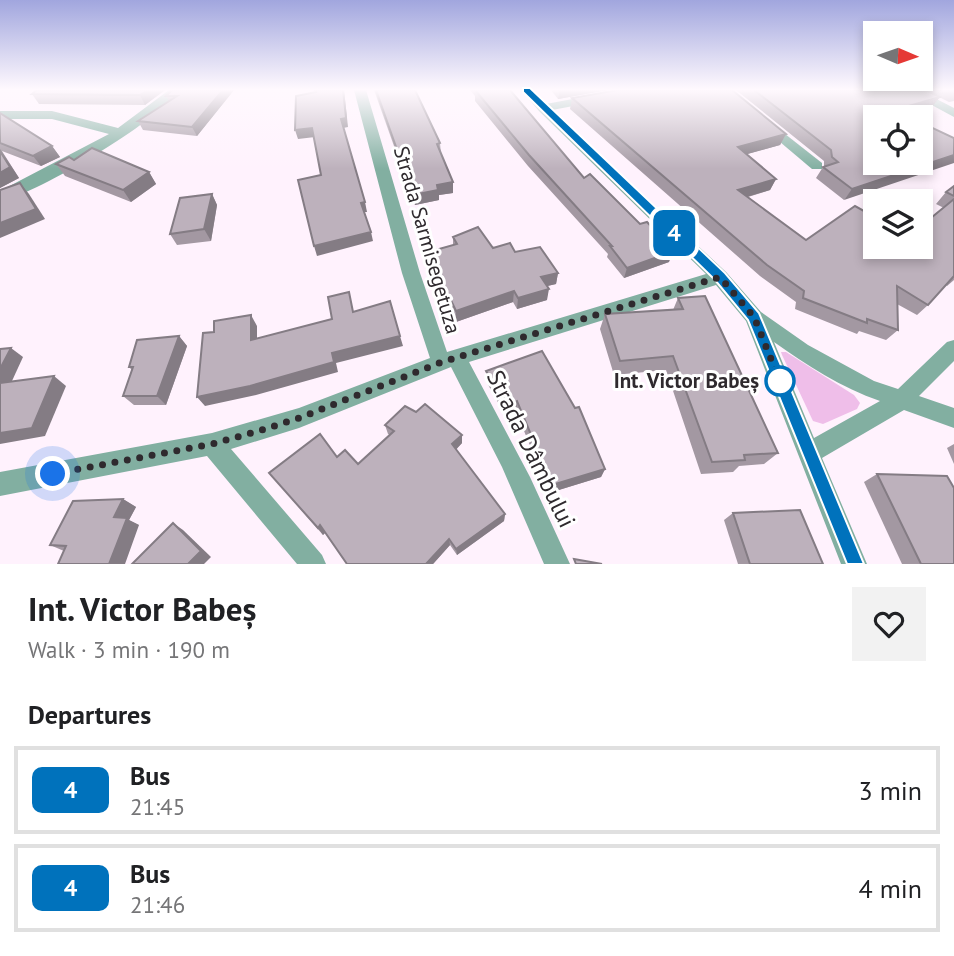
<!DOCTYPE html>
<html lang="en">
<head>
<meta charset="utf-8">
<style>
  body { margin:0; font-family:"PT Sans",sans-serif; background:#f2f2f2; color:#202124; height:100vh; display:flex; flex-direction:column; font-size:26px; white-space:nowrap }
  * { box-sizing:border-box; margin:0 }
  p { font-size:23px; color:#757577 }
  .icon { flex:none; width:38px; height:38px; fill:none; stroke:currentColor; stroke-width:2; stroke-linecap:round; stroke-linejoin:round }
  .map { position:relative; height:564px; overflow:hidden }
  .panel { display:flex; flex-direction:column; background:#fff; flex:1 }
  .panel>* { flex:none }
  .badge { padding:0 14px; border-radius:10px; font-size:24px; line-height:46px }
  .needle { width:46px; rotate:92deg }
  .buttons { position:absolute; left:863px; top:21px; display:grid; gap:14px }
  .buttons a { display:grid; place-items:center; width:70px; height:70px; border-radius:0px; background:#fff; box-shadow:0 4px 10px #0003; font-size:35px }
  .you { position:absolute; width:35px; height:35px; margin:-18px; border:5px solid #fff; border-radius:50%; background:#1a73e8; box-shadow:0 0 0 10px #1a73e833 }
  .map>.badge { position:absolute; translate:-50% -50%; box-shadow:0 0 0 4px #fff }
  h2 { padding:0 28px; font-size:26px; line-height:63px }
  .round { display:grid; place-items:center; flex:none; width:74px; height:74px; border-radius:0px; background:#f2f2f2 }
  .summary { display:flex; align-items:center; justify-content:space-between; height:119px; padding:0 28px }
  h1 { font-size:33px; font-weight:700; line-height:52px }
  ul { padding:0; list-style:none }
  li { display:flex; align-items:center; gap:21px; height:88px; margin:0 14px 10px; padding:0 14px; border:4px solid #e0e0e0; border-radius:0px }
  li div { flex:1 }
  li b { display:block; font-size:26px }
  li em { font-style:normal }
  li .badge { min-width:77px; font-weight:700; text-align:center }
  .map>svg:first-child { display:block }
  .green { fill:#efbee9 }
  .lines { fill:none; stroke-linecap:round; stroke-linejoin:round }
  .street { fill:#82afa1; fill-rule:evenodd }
  .wall { fill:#a398a2 }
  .shaded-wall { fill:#847c84 }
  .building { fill:#bdb1bc; stroke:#847c84; stroke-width:2 }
  .line { fill:#0072bc; stroke:#fff; stroke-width:2 }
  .walk { stroke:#2f2a2e; stroke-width:7; stroke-dasharray:0 12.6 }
  .stop-dot { fill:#fff; stroke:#0072bc; stroke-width:3.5 }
  .labels { text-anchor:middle; stroke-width:6; stroke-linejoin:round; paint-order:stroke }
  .street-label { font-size:21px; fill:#2f2a2e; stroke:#fff }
  .stop-label { font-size:21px; font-weight:bold; fill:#2f2a2e; stroke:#fff; text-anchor:end }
  .near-street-label { font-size:24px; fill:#2f2a2e; stroke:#fff }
</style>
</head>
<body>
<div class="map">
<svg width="954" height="564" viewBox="0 0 954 564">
  <rect width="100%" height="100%" fill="#fff2fd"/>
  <!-- green -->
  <path class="green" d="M786 352 854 395 860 403 857 409 823 424 813 421 782 355 781 352Z"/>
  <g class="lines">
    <!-- street -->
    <g class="street">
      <path d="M169 90H182C152 124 44 190 0 202V191L109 134 52 119H0V111H52L118 128Z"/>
      <path d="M354 90H366L420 273 447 352 706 274 539 111 521 90H533L546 104 620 90H643L637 94 552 110 726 272 761 312 808 345 874 381 898 389 947 342 954 340V361L919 396 954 408V428L904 410 822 458 867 564H841L746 321 716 285 469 362 530 477 570 564H544L502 467 451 367 299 428 231 449 322 555 326 564H297L207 456 0 496V472L212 433 299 408 430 358 402 273ZM774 342C806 365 842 388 880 401L814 438Z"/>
      <path d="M904 90H919L954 108V117Z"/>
      <path d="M766 119 822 163V169H812L761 126V120Z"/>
    </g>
  </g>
  <!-- wall -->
  <g class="wall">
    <path d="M165 90 145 105 39 104 32 94Z"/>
    <path d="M234 90 197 136 143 130 138 121 169 101 166 96Z"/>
    <path d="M374 90H415L440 143 441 154 453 182V193L439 195V200L415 205Z"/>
    <path d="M470 90H510L584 178 669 262 624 278 607 257 608 254 528 166 475 101V96Z"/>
    <path d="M551 90H608L558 99Z"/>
    <path d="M736 90H954V101L949 102 939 97 931 108 906 116 875 163 844 200 816 178 823 167 824 166V161Z"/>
    <path d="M572 98 786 134 780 145 747 154 776 179 770 190 748 197 806 240 920 247 944 208 936 204 946 192 954 186V280L947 286 946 285 928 305 917 315 897 304 898 330 886 340 859 331 857 334 795 309 796 302 760 276 570 109Z"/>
    <path d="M0 113 52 146 60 157 41 166 2 151 19 178 0 188Z"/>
    <path d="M74 160 149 172 156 184 131 202 65 176 56 164Z"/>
    <path d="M212 194 217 205 211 241 177 245 170 234Z"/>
    <path d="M453 237 515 252 558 273 556 284 547 286V300L517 309 513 302 456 322 449 305 440 306 426 264 425 253 453 245Z"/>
    <path d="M678 298 778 453 764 464 739 466 733 472 701 474 666 370 614 375 600 329 605 314 673 310Z"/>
    <path d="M179 336 187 346 166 405H134L123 396 132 370 129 367Z"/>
    <path d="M486 371 605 469 601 477 549 493 516 411 505 415 486 381Z"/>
    <path d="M385 425 462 443 456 449 505 514 504 521 457 555 450 545 433 564H347L325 533 323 535 269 473 337 457 358 464 390 435 388 434Z"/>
    <path d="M954 444V464L947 448Z"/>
    <path d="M877 474 954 564H902L864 482Z"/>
    <path d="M123 499 136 507 129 520 139 525 64 551 50 545Z"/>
    <path d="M733 513 823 564H738L724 520Z"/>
  </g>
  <!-- shaded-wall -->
  <g class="shaded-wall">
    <path d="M148 90H165L145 105 140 95Z"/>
    <path d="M223 90H234L197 136 192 127Z"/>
    <path d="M343 90H344L348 127 343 128 341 119Z"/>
    <path d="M560 90H608L558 99Z"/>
    <path d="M940 97 931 108 901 117 895 110Z"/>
    <path d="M312 128 315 137 298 139 295 130Z"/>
    <path d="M786 134 780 145 733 158 738 147Z"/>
    <path d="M52 146 60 157 41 166 33 156Z"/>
    <path d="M0 149 19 178 0 188Z"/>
    <path d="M954 155V163L844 200 852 189Z"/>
    <path d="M149 172 156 184 131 202 123 190Z"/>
    <path d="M776 179 770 190 733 201 738 190Z"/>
    <path d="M453 182V193L439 195V200L415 205 413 195 437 185Z"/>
    <path d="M20 183 29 194 45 219 0 238V223Z"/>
    <path d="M212 194 217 205 211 241 204 229Z"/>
    <path d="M365 202 367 212H363L361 203Z"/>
    <path d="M371 232 373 241 317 256 314 246Z"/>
    <path d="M674 251 669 262 624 278 627 268Z"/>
    <path d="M558 273 556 284 539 288 541 277Z"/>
    <path d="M549 289 547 300 517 309 518 298Z"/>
    <path d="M514 291 513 302 456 322V311Z"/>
    <path d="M448 294 449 305 440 306V296Z"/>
    <path d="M251 315 257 326V350L251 340Z"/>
    <path d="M179 336 187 346 166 405 157 396Z"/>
    <path d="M400 336 403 346 336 363 338 372 256 395 205 406 197 397 332 353Z"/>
    <path d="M11 348 23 357 6 394 0 390V369Z"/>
    <path d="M54 376 66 386 45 436 0 444V433Z"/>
    <path d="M517 401 516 411 505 415 506 406Z"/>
    <path d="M462 435V443L453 453 452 444Z"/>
    <path d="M605 469 601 477 549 493 552 485Z"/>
    <path d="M123 499 136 507 129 520 139 525 125 564H109L114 517Z"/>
    <path d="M505 514 504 521 457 555 456 549Z"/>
    <path d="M173 523 183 530 211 557 204 564H188Z"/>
    <path d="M320 525 326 532 323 535 318 528Z"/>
    <path d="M449 539 450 545 433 564H426Z"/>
  </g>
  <!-- building -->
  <g class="building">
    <path d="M37 90H148L140 95 32 94Z"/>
    <path d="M172 90H223L192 127 138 121 177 96H166Z"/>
    <path d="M315 90H343L346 118 341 119 365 202 361 203 371 232 314 246 298 180 321 175 312 128 295 130 296 96 316 92Z"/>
    <path d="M376 90H415L440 143 437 144 453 182 437 185 438 190 413 195Z"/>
    <path d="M475 90H510L584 178 590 174 640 224 647 222 674 251 627 268 610 246H612L529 155Z"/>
    <path d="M618 90H732L786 134 738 147 776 179 738 190 806 240 855 206 875 217V247H920V227L954 199V276L928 305 897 286 898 330 867 319V323L803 298 804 291 767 265 572 98Z"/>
    <path d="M754 90H926L940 97 895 110 910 117H875V163H920V122L954 138V155L852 189 823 167 838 162 832 157 831 150Z"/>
    <path d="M0 113 52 146 33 156 0 143Z"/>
    <path d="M92 148 149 172 123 190 56 164 69 157 74 160Z"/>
    <path d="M0 151 10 167 0 173Z"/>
    <path d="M20 183 36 209 0 223V190Z"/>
    <path d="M954 186V196L946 192Z"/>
    <path d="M212 194 204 229 170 234 180 198Z"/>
    <path d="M478 227 493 248 510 243 515 252 540 247 558 273 541 277 549 289 518 298 514 291 456 311 448 294 440 296 425 253 457 244 453 237Z"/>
    <path d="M349 292 353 312 390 301 400 336 332 353 334 362 250 386 197 397 203 333 214 332V321L251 315V340L332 319 328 297Z"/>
    <path d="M705 296 778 453 744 455 745 460 712 462 673 356 620 361 605 314 683 309 678 298Z"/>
    <path d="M179 336 157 396H123L133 367H129L137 340Z"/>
    <path d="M11 348 0 369V349Z"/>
    <path d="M542 351 575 408 579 407 605 469 552 485 517 401 506 406 486 371Z"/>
    <path d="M54 376 32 428 0 433V383Z"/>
    <path d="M425 404 462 435 452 444 505 514 456 549 449 539 426 564H347L320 525 318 528 269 473 320 434 337 457 345 450 358 464 394 431 385 425 405 406 416 412Z"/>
    <path d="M877 474 947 476 954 488V564H921Z"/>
    <path d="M123 499 114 517 127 518 109 564H58L66 546 50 545 73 501Z"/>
    <path d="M800 510 823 564H750L733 513Z"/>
    <path d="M173 523 201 551 188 564H132Z"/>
    <path d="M574 559 602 564H576Z"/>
  </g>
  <!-- sky -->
  <linearGradient id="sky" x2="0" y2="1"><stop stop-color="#a1a6de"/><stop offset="0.53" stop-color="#fff9fe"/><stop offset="1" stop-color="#fff9fe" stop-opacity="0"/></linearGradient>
  <rect width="954" height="169" fill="url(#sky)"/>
  <!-- line -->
  <path class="line" d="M523 88H530L725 273 759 313 864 564H847L748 320 715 280 523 92Z"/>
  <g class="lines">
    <!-- walk -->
    <path class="walk" d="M53 474 212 444 262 430 299 418 442 362 720 277 754 317 784 391 780 381"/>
  </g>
  <!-- markers -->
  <circle class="stop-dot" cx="780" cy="381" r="14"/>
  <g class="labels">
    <!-- street labels -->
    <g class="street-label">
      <text transform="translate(427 240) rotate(74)" y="7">Strada Sarmisegetuza</text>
    </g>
    <!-- stop labels -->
    <g class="stop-label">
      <text x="759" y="388">Int. Victor Babeș</text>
    </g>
    <!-- near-street labels -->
    <g class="near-street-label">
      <text transform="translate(531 449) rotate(64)" y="8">Strada Dâmbului</text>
    </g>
  </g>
</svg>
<div class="buttons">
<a><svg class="needle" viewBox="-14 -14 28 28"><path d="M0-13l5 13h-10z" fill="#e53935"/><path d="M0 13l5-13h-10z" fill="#757577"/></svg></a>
<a><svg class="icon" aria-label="locate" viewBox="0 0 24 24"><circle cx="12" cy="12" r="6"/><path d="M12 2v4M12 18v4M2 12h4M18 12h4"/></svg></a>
<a><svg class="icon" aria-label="layers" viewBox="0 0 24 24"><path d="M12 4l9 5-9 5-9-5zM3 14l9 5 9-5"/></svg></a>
</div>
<div class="you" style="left:53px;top:474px"></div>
<b class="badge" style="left:674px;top:233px;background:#0072bc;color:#fff">4</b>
</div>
<section class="panel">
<div class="summary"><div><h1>Int. Victor Babeș</h1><p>Walk · 3 min · 190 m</p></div><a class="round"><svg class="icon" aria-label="heart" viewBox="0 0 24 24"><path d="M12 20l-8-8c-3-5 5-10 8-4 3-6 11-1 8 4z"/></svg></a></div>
<h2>Departures</h2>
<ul>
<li><span class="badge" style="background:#0072bc;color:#fff">4</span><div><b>Bus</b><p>21:45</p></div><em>3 min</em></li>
<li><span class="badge" style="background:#0072bc;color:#fff">4</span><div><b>Bus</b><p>21:46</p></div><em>4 min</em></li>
</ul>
</section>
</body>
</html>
